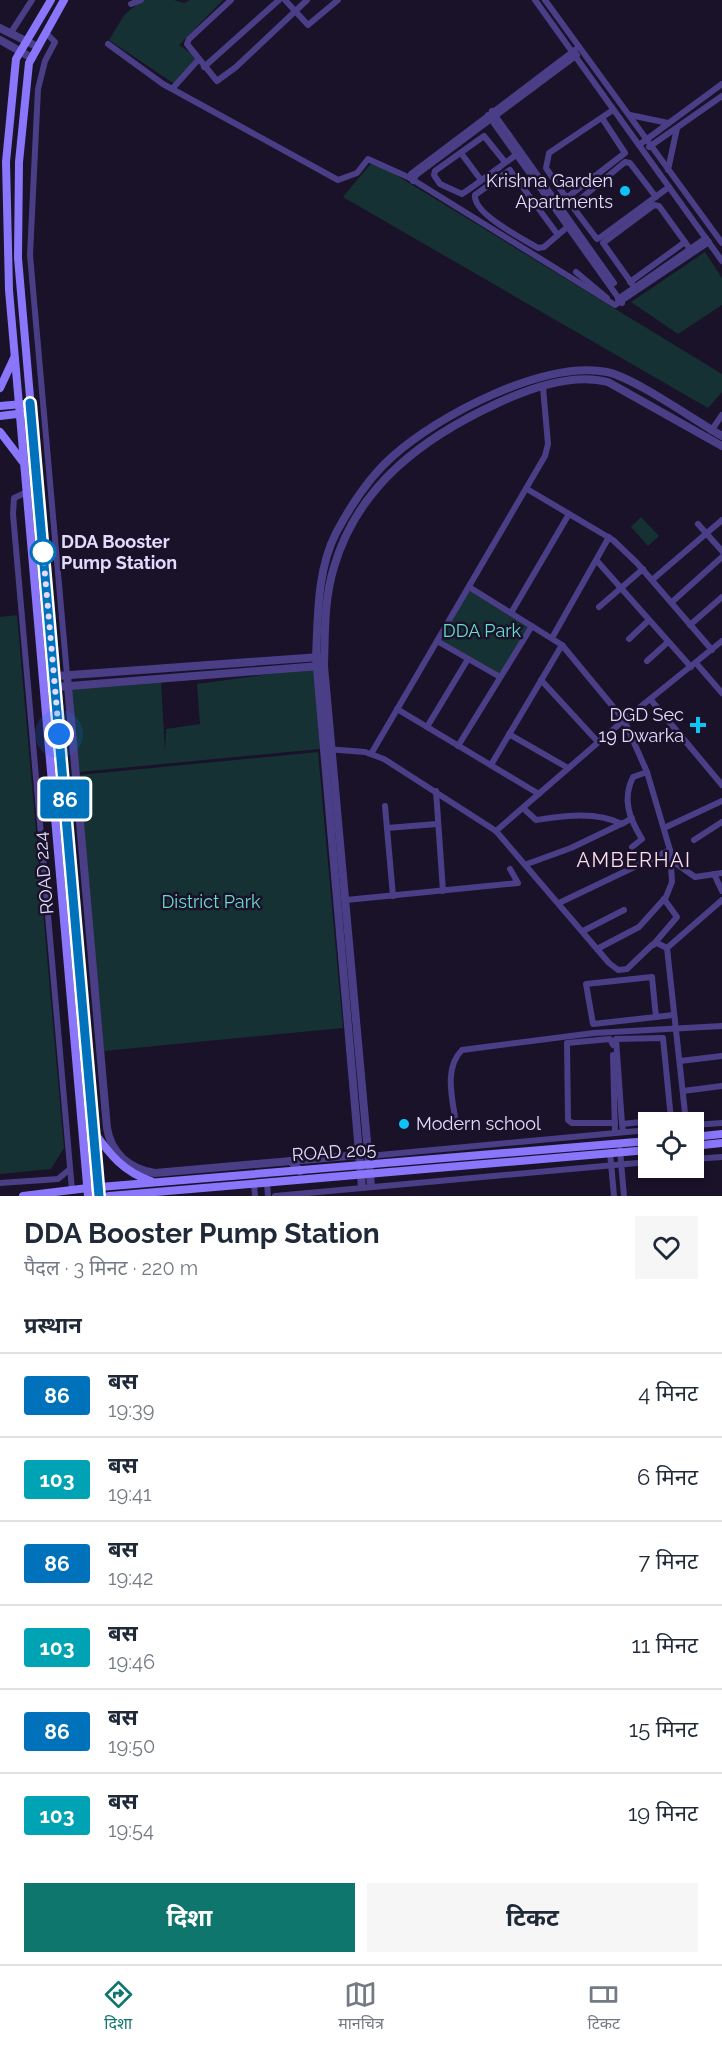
<!DOCTYPE html>
<html lang="hi">
<head>
<meta charset="utf-8">
<style>
  body { margin:0; font-family:Raleway,"Noto Sans Devanagari",sans-serif; background:#f6f6f7; color:#1f2937; height:100vh; display:flex; flex-direction:column; font-size:22px; white-space:nowrap }
  * { box-sizing:border-box; margin:0 }
  p { font-size:20px; color:#747a83 }
  .icon { flex:none; width:33px; height:33px; fill:none; stroke:currentColor; stroke-width:2; stroke-linecap:round; stroke-linejoin:round }
  .map { position:relative; height:1196px; overflow:hidden }
  .side { display:flex; flex-direction:column; background:#fff; flex:1 }
  .side>* { flex:none }
  .badge { padding:0 12px; border-radius:4px; font-size:21px; line-height:39px }
  .buttons { position:absolute; left:638px; top:1112px; display:grid; gap:12px }
  .buttons a { display:grid; place-items:center; width:66px; height:66px; border-radius:0px; background:#fff; box-shadow:0 3px 9px #0003; font-size:30px }
  .you { position:absolute; width:30px; height:30px; margin:-15px; border:4px solid #fff; border-radius:50%; background:#1a73e8; box-shadow:0 0 0 9px #1a73e833 }
  .map>.badge { position:absolute; translate:-50% -50%; box-shadow:0 0 0 3px #fff }
  h2 { padding:0 24px; font-size:22px; line-height:54px }
  .round { display:grid; place-items:center; flex:none; width:63px; height:63px; border-radius:0px; background:#f6f6f7 }
  .overview { display:flex; align-items:center; justify-content:space-between; height:102px; padding:0 24px }
  h1 { font-size:28px; font-weight:700; line-height:45px }
  .action { display:flex; gap:12px; margin-top:auto; padding:12px 24px }
  .action a { flex:1; height:69px; border-radius:0px; background:#0f766e; color:#fff; font-size:24px; font-weight:700; line-height:69px; text-align:center }
  .action a+a { background:#f6f6f7; color:#1f2937 }
  ul { padding:0; list-style:none }
  li { display:flex; align-items:center; gap:18px; height:84px; padding:0 24px; border-top:2px solid #e0e1e3 }
  li div { flex:1 }
  li b { display:block; font-size:22px }
  li em { font-style:normal }
  li .badge { min-width:66px; font-weight:700; text-align:center }
  .tabs { display:flex; justify-content:space-around; align-items:center; height:84px; border-top:2px solid #e0e1e3; background:#fff; font-size:16px; color:#747a83 }
  .tabs a { display:grid; justify-items:center; gap:3px }
  .tabs .current { color:#0f766e }
  .map>svg:first-child { display:block }
  .green { fill:#153133 }
  .lines { fill:none; stroke-linecap:round; stroke-linejoin:round }
  .minor { stroke:#4a3e87; stroke-width:6 }
  .tertiary { stroke:#4a3e87; stroke-width:8 }
  .secondary { stroke:#8976fa; stroke-width:8 }
  .line-casing { stroke:#fff; stroke-width:14 }
  .line { stroke:#0072bc; stroke-width:9 }
  .walk { stroke:#e3dbfe; stroke-width:6; stroke-dasharray:0 10.8 }
  .poi-dot { fill:#0ec4f7; stroke:#191229; stroke-width:2 }
  .stop-dot { fill:#fff; stroke:#0072bc; stroke-width:3 }
  .labels { text-anchor:middle; stroke-width:5; stroke-linejoin:round; paint-order:stroke }
  .poi-label { font-size:18px; fill:#e3dbfe; stroke:#191229; text-anchor:end }
  .stop-label { font-size:18px; font-weight:bold; fill:#e3dbfe; stroke:#191229; text-anchor:start }
  .park-label { font-size:18px; fill:#68ddce; stroke:#191229 }
  .street-label { font-size:18px; fill:#e3dbfe; stroke:#191229 }
  .neighbourhood-label { font-size:20px; letter-spacing:1.5px; fill:#feddee; stroke:#191229 }
</style>
</head>
<body>
<div class="map">
<svg width="722" height="1196" viewBox="0 0 722 1196">
  <rect width="100%" height="100%" fill="#191229"/>
  <!-- green -->
  <g class="green">
    <path d="M143 0H174L184 3 190 0H223L179 45 196 57 176 85 109 40 125 14Z"/>
    <path d="M373 161 722 374V392L708 408 343 197Z"/>
    <path d="M705 252 722 278V305L678 334 631 302Z"/>
    <path d="M641 517 659 536 648 546 631 527Z"/>
    <path d="M469 589 531 625 500 675 441 642Z"/>
    <path d="M17 615 64 1148 51 1169 0 1174V617Z"/>
    <path d="M314 668 320 749 79 772 71 688 161 682 165 752 166 729 200 724 197 684Z"/>
    <path d="M318 752 343 1028 104 1051 79 775Z"/>
  </g>
  <g class="lines">
    <!-- minor -->
    <g class="minor">
      <path d="M231 0 189 39 187 44 217 81 236 67 307 0"/>
      <path d="M285 0 308 25 338 0"/>
      <path d="M535 0 722 261"/>
      <path d="M545 0 722 243"/>
      <path d="M131 4 141 0"/>
      <path d="M46 33 55 42 45 61 38 89 30 255 67 675"/>
      <path d="M10 34 32 0"/>
      <path d="M108 44 163 84 338 180 357 173 368 159 410 178"/>
      <path d="M579 47 411 174 410 178 615 305 709 242"/>
      <path d="M204 67 279 0"/>
      <path d="M173 88 198 60"/>
      <path d="M492 111 614 283"/>
      <path d="M488 115 622 303"/>
      <path d="M630 115 668 123"/>
      <path d="M602 118 625 153 569 196H565L546 168 549 153 613 110"/>
      <path d="M639 145 722 84"/>
      <path d="M649 147 722 96"/>
      <path d="M461 153 481 180"/>
      <path d="M505 162 484 136 435 171 434 175 440 184 462 194C480 182 498 168 516 155"/>
      <path d="M668 170 677 128"/>
      <path d="M413 181 416 175 577 55"/>
      <path d="M656 197 630 163 625 162 572 206 597 239 601 237 669 187"/>
      <path d="M558 235 510 170 475 195C473 214 522 238 538 248L544 247 565 229 568 227"/>
      <path d="M576 272 607 298"/>
      <path d="M630 282 685 242"/>
      <path d="M635 288 603 243 654 205 659 206 690 249"/>
      <path d="M618 299 706 238"/>
      <path d="M711 431 722 415"/>
      <path d="M527 489 613 540 637 563 712 650"/>
      <path d="M27 492 14 498 13 514 72 1190"/>
      <path d="M698 524 722 551"/>
      <path d="M597 561 691 667"/>
      <path d="M652 580 722 520"/>
      <path d="M469 587 562 645 624 720 647 772 670 850 672 882 666 897 639 927 597 949"/>
      <path d="M672 602 722 557"/>
      <path d="M599 607 643 569"/>
      <path d="M511 613 569 514"/>
      <path d="M690 625 722 597"/>
      <path d="M552 638 609 537"/>
      <path d="M629 639 649 620"/>
      <path d="M437 641 500 677"/>
      <path d="M647 661 668 642"/>
      <path d="M696 663 722 693"/>
      <path d="M541 680 598 742"/>
      <path d="M651 700 722 785"/>
      <path d="M397 709 539 794"/>
      <path d="M427 727 468 659"/>
      <path d="M509 734 568 768"/>
      <path d="M458 746 532 626"/>
      <path d="M327 749 365 752 384 759 496 831 609 963 618 970 627 969 652 945 657 943 667 948 686 1122"/>
      <path d="M371 754 545 456 548 444 543 387"/>
      <path d="M491 765 562 645"/>
      <path d="M436 791 443 891"/>
      <path d="M385 806 393 896"/>
      <path d="M523 808 536 820C564 816 595 811 622 824L632 818"/>
      <path d="M387 828 437 824"/>
      <path d="M664 828 722 801"/>
      <path d="M496 831 624 720 722 641"/>
      <path d="M694 840 722 822"/>
      <path d="M632 847 642 839C629 818 622 799 633 777L647 772"/>
      <path d="M671 860 695 877 722 873"/>
      <path d="M527 864 571 848 623 823"/>
      <path d="M714 874 722 891"/>
      <path d="M346 900 518 883 510 869"/>
      <path d="M559 903 670 850"/>
      <path d="M583 931 624 910"/>
      <path d="M653 945 677 917 664 899"/>
      <path d="M667 948 722 900"/>
      <path d="M656 1017 593 1024 586 984 652 977 656 1017 673 1015"/>
      <path d="M613 1045 610 1039 567 1043 568 1120 572 1123H615"/>
      <path d="M613 1055 615 1133"/>
      <path d="M680 1061 722 1056"/>
      <path d="M683 1091 722 1086"/>
      <path d="M456 1124C453 1100 443 1069 462 1050L594 1033 722 1026"/>
      <path d="M622 1124 616 1039 663 1038 671 1119 622 1124 623 1132"/>
      <path d="M693 1125 722 1123"/>
      <path d="M620 1150 624 1196"/>
      <path d="M610 1152 614 1196"/>
      <path d="M369 1156 648 1130"/>
      <path d="M693 1159 722 1157"/>
      <path d="M0 1183 58 1179 70 1169"/>
      <path d="M267 1183 268 1196"/>
      <path d="M254 1185 255 1196"/>
      <path d="M275 1196 648 1162"/>
    </g>
    <!-- tertiary -->
    <g class="tertiary">
      <path d="M0 28 38 47"/>
      <path d="M0 40 32 58"/>
      <path d="M67 675 107 1128C111 1153 129 1169 155 1173L291 1161 300 1171"/>
      <path d="M43 677 320 657"/>
      <path d="M45 688 319 666"/>
      <path d="M291 1161 359 1155"/>
      <path d="M371 1186 324 666C325 634 324 599 334 567 358 485 424 437 498 403 530 388 574 373 608 382L722 446"/>
      <path d="M362 1187 316 657C318 616 317 570 336 533 351 505 369 477 393 456 439 415 544 360 607 372 635 378 694 420 722 436"/>
    </g>
    <!-- secondary -->
    <g class="secondary">
      <path d="M51 0 16 59 6 162 9 290 88 1196"/>
      <path d="M64 0 29 63 19 162 18 258 99 1196"/>
      <path d="M0 388 14 358"/>
      <path d="M0 406 23 404"/>
      <path d="M0 416 25 413"/>
      <path d="M0 432 23 462"/>
      <path d="M94 1132C110 1155 124 1172 151 1181"/>
      <path d="M693 1137 722 1134"/>
      <path d="M693 1146 722 1143"/>
      <path d="M23 1196 88 1188 648 1141"/>
      <path d="M109 1196 648 1150"/>
    </g>
  </g>
  <g class="lines">
    <defs>
      <path id="line" d="M30 403 99 1196"/>
    </defs>
    <!-- line casing -->
    <use href="#line" class="line-casing"/>
    <!-- line -->
    <use href="#line" class="line"/>
    <!-- walk -->
    <path class="walk" d="M43 552 59 734"/>
  </g>
  <!-- markers -->
  <g class="poi-dot">
    <circle cx="625" cy="191" r="6"/>
    <path d="M695 716h6v6h6v6h-6v6h-6v-6h-6v-6h6z"/>
    <circle cx="404" cy="1124" r="6"/>
  </g>
  <circle class="stop-dot" cx="43" cy="552" r="12"/>
  <g class="labels">
    <!-- poi labels -->
    <g class="poi-label">
      <text x="613" y="187">Krishna Garden<tspan x="613" dy="21">Apartments</tspan></text>
      <text x="684" y="721">DGD Sec<tspan x="684" dy="21">19 Dwarka</tspan></text>
      <text x="416" y="1130" text-anchor="start">Modern school</text>
    </g>
    <!-- stop labels -->
    <g class="stop-label">
      <text x="61" y="548">DDA Booster<tspan x="61" dy="21">Pump Station</tspan></text>
    </g>
    <!-- park labels -->
    <g class="park-label">
      <text x="482" y="637">DDA Park</text>
      <text x="211" y="908">District Park</text>
    </g>
    <!-- street labels -->
    <g class="street-label">
      <text transform="translate(44 873) rotate(-95)" y="6">ROAD 224</text>
      <text transform="translate(334 1152) rotate(-4)" y="6">ROAD 205</text>
    </g>
    <!-- neighbourhood labels -->
    <g class="neighbourhood-label">
      <text x="634" y="867">AMBERHAI</text>
    </g>
  </g>
</svg>
<div class="buttons">
<a><svg class="icon" aria-label="locate" viewBox="0 0 24 24"><circle cx="12" cy="12" r="6"/><path d="M12 2v4M12 18v4M2 12h4M18 12h4"/></svg></a>
</div>
<div class="you" style="left:59px;top:734px"></div>
<b class="badge" style="left:65px;top:799px;background:#0072bc;color:#fff">86</b>
</div>
<section class="side">
<div class="overview"><div><h1>DDA Booster Pump Station</h1><p>पैदल · 3 मिनट · 220 m</p></div><a class="round"><svg class="icon" aria-label="heart" viewBox="0 0 24 24"><path d="M12 20l-8-8c-3-5 5-10 8-4 3-6 11-1 8 4z"/></svg></a></div>
<h2>प्रस्थान</h2>
<ul>
<li><span class="badge" style="background:#0072bc;color:#fff">86</span><div><b>बस</b><p>19:39</p></div><em>4 मिनट</em></li>
<li><span class="badge" style="background:#00a3b4;color:#fff">103</span><div><b>बस</b><p>19:41</p></div><em>6 मिनट</em></li>
<li><span class="badge" style="background:#0072bc;color:#fff">86</span><div><b>बस</b><p>19:42</p></div><em>7 मिनट</em></li>
<li><span class="badge" style="background:#00a3b4;color:#fff">103</span><div><b>बस</b><p>19:46</p></div><em>11 मिनट</em></li>
<li><span class="badge" style="background:#0072bc;color:#fff">86</span><div><b>बस</b><p>19:50</p></div><em>15 मिनट</em></li>
<li><span class="badge" style="background:#00a3b4;color:#fff">103</span><div><b>बस</b><p>19:54</p></div><em>19 मिनट</em></li>
</ul>
<div class="action"><a>दिशा</a><a>टिकट</a></div>
</section>
<nav class="tabs">
<a class="current"><svg class="icon" aria-label="directions" viewBox="0 0 24 24"><path d="M12 3l9 9-9 9-9-9zM9 14v-3h6M13 9l2 2-2 2"/></svg>दिशा</a>
<a><svg class="icon" aria-label="map" viewBox="0 0 24 24"><path d="M3 6l6-2 6 2 6-2v14l-6 2-6-2-6 2zM9 4v14M15 6v14"/></svg>मानचित्र</a>
<a><svg class="icon" aria-label="tickets" viewBox="0 0 24 24"><path d="M3 7h18v10H3zM15 7v10"/></svg>टिकट</a>
</nav>
</body>
</html>
